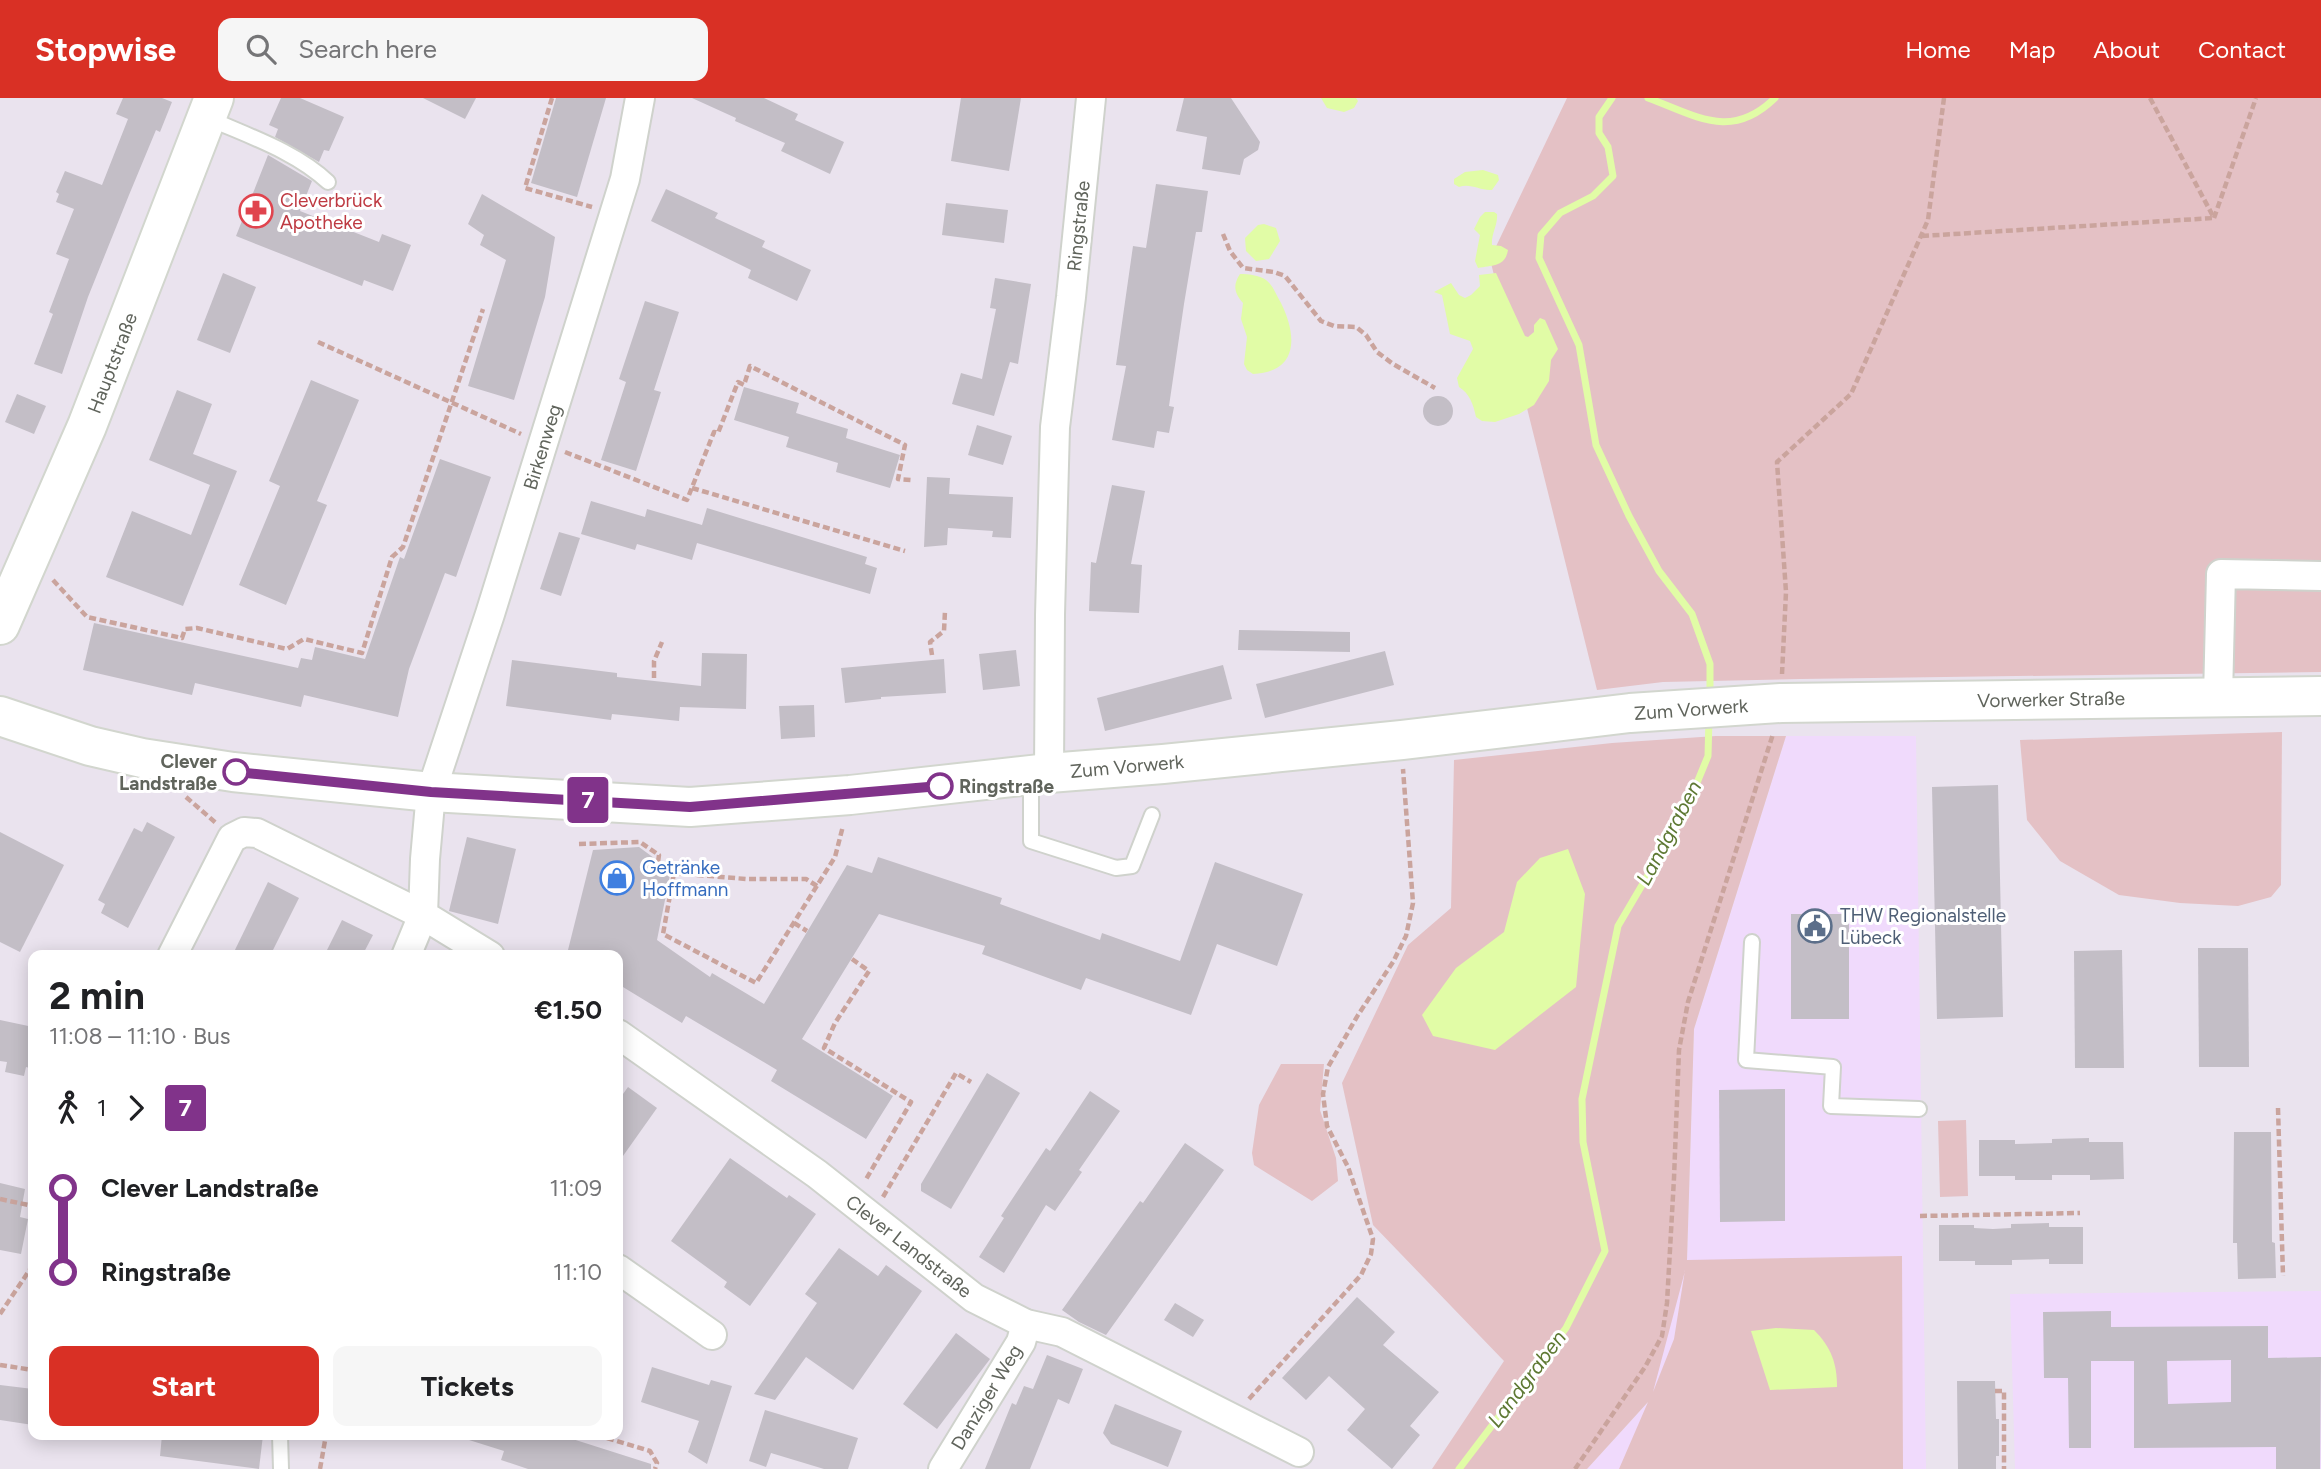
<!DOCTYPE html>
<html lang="en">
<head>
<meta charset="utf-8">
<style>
  body { margin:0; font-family:Figtree,sans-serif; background:#f6f6f6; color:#202124; height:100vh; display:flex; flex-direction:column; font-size:26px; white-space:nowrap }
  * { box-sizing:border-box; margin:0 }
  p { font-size:23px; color:#757577 }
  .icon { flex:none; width:38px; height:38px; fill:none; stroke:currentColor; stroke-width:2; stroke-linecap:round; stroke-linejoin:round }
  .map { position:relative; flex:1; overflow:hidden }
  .panel { position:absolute; left:28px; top:852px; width:595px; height:490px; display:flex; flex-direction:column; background:#fff; border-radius:14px; box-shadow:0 4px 18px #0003 }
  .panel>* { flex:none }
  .badge { padding:0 14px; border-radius:5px; font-size:24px; line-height:46px }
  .map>.badge { position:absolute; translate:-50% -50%; box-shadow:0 0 0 4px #fff }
  .legs { display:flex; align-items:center; gap:10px; height:77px; padding:0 21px; font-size:23px }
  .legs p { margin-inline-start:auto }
  .head { display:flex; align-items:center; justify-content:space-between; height:119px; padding:0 21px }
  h1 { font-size:38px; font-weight:700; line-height:52px }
  .primary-button { display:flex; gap:14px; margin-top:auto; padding:14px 21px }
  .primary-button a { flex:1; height:80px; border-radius:14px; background:#d93025; color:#fff; font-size:28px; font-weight:700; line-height:80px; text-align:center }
  .primary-button a+a { background:#f6f6f6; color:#202124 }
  ul { padding:0 21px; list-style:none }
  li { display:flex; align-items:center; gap:24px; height:84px; font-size:26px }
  li i { display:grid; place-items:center; width:10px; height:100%; margin:0 9px; background:currentColor }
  li i::after { content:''; width:18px; height:18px; margin:-9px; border:5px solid; border-radius:50%; background:#fff }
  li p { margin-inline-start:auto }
  li:first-child i { background:linear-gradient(#0000 50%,currentColor 0) }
  li:last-child i { background:linear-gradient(currentColor 50%,#0000 0) }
  header { display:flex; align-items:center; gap:42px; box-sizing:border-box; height:98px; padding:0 35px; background:#d93025; color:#fff }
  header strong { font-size:33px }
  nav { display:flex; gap:38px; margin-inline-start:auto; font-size:24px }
  .search { width:490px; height:63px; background:#f6f6f6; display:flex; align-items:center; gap:18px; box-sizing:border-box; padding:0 24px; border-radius:14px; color:#757577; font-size:26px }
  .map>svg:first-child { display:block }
  .commercial { fill:#f0dafc }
  .green { fill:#e4c1c5; fill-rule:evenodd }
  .water { fill:#e1fca6 }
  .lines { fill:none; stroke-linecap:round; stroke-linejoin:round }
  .stream { stroke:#e1fca6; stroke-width:7 }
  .building { fill:#c3bec6; fill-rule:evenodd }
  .lane-casing { stroke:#cfd2cc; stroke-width:18 }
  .street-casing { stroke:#cfd2cc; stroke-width:32 }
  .secondary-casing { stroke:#d2d6ce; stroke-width:42 }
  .path { stroke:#caa49d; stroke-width:4.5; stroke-dasharray:7 3.5; stroke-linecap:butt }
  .lane { stroke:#fff; stroke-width:14 }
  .street { stroke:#fff; stroke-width:28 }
  .secondary { stroke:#fff; stroke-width:38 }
  .line-1-casing { stroke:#fff; stroke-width:16 }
  .line-1 { stroke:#81338a; stroke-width:10 }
  .stop-1-dot { fill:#fff; stroke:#81338a; stroke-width:3.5 }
  .labels { text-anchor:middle; stroke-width:6; stroke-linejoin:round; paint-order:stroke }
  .health-label { font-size:19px; fill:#be3a42; stroke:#fff; text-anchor:start }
  .street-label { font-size:19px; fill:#60645c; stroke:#fff }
  .stop-label { font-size:19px; font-weight:bold; fill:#60645c; stroke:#fff; text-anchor:end }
  .shop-label { font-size:19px; fill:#366cbe; stroke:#fff; text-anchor:start }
  .service-label { font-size:19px; fill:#4e5e75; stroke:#fff; text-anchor:start }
  .water-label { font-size:21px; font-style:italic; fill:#5e7933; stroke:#fff }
</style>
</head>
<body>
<header>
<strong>Stopwise</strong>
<div class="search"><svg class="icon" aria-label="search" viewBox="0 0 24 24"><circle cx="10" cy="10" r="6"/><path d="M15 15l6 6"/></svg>Search here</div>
<nav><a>Home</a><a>Map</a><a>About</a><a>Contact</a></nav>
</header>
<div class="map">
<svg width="2321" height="1371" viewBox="0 0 2321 1371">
  <rect width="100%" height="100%" fill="#eae3ee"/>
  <!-- commercial -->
  <g class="commercial">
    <path d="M1786 638H1916L1926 1371H1587L1650 1302 1687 1162 1694 931Z"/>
    <path d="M2321 1193V1371H2015L2010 1196Z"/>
  </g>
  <!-- green -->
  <g class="green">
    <path d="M1567 0H2321V574L1800 581 1663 584 1597 592 1490 161Z"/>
    <path d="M2282 634 2281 787 2271 799 2238 808 2180 805 2119 797 2060 763 2027 722 2020 642Z"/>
    <path d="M1716 638H1786L1694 931 1687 1162 1902 1158 1903 1371H1619L1648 1304 1587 1371H1432L1504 1263 1373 1127 1342 985 1408 847 1451 810 1454 662 1612 645ZM1685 1172 1674 1241 1653 1294 1685 1173Z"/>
    <path d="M1281 966H1324L1320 1012 1336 1060 1338 1083 1312 1103 1254 1067 1252 1055 1259 1007Z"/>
    <path d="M1966 1022 1968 1098 1940 1099 1938 1023Z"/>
  </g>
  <!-- water -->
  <g class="water">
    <path d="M1321 0H1356L1358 3 1354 10 1344 14 1327 10Z"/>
    <path d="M1483 72 1498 77 1499 82 1492 92C1480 93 1471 85 1459 89L1454 86V81L1465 74Z"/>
    <path d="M1485 114H1494L1497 116C1498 127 1491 136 1492 147L1501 148 1508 152C1505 169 1493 167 1478 170L1475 163 1480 137 1474 131 1480 119Z"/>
    <path d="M1264 126 1276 130 1280 143 1269 161 1256 163 1246 153 1245 140 1258 127Z"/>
    <path d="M1496 175 1525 238 1528 239 1534 234V227L1540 220 1545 222 1558 251 1551 262 1549 283 1534 307 1519 316 1495 324 1482 323 1476 319C1473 306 1470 296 1459 289L1457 280 1473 251 1470 243 1450 236 1442 197 1434 194 1451 185 1459 197 1465 200 1471 197 1480 188 1479 177Z"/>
    <path d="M1240 176C1248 176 1259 177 1266 182 1273 187 1276 197 1281 205 1297 237 1299 274 1253 276L1247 272 1244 266 1247 239 1241 221 1243 205C1235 196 1232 188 1240 176Z"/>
    <path d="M1568 751 1585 796 1576 889 1495 952 1433 938 1422 917 1456 870 1504 834 1517 784 1540 760Z"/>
    <path d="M1776 1230 1814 1232C1831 1249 1837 1265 1837 1289L1770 1292 1751 1233Z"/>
  </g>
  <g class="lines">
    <!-- stream -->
    <g class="stream">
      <path d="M1612 0 1599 19V35L1608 49 1613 78 1593 98 1560 115 1541 137 1539 160 1579 247 1596 347 1629 418 1659 473 1692 516 1710 566V597"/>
      <path d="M1648 0C1697 18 1731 43 1775 0"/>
      <path d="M1459 1371 1566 1230 1605 1153 1583 1044 1582 1001 1618 828 1685 714 1708 658 1709 620"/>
    </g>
  </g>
  <!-- building -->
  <g class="building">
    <path d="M123 0H162L172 4 160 34 156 32 129 97 88 199 62 276 34 266 53 216 49 214 69 161 56 156 74 111 56 104 59 96 56 94 65 73 102 87 128 21 116 16Z"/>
    <path d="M281 0H300L344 19 329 53 324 52 319 64 275 39 278 31 269 27Z"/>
    <path d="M423 0H476L465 21Z"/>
    <path d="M556 0H606L577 99 531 85Z"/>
    <path d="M692 0H764L798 16 795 22 844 44 830 76 781 53 785 45 735 23 736 20Z"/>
    <path d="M961 0H1021L1009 73 951 63Z"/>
    <path d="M1184 0H1231L1260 44 1258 52 1244 61 1240 77 1202 71 1207 39 1176 33Z"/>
    <path d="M268 57 312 83 300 113 379 144 382 136 411 147 393 193 364 182 362 188 236 138Z"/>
    <path d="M1156 86 1208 93 1202 134H1196L1184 206 1169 308 1174 309 1169 335 1157 333 1154 350 1112 342 1126 268 1116 267 1133 148 1146 150Z"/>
    <path d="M666 91 718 115 715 120 765 143 762 149 811 172 797 203 748 180 751 172 651 123Z"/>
    <path d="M482 96 555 139 545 199 514 302 468 288 506 162 480 147 484 137 468 126Z"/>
    <path d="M946 105 1008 112 1004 145 942 137Z"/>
    <path d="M223 175 256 189 230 255 197 242Z"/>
    <path d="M995 180 1031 186 1018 266 1010 264 994 318 952 306 961 275 982 281 996 211 990 210Z"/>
    <path d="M645 203 679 214 654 292 661 294 636 373 601 362 626 284 619 281Z"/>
    <path d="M311 282 359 302 317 403 327 407 286 507 239 487 280 388 269 383Z"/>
    <path d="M744 289 799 305 796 315 848 331 846 340 900 357 890 390 836 374 838 365 786 349 789 339 734 322Z"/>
    <path d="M177 292 212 306 193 356 237 373 183 508 106 479 132 413 191 437 210 387 149 362Z"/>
    <path d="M17 296 46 308 34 336 5 324Z"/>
    <circle cx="1438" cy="313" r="15"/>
    <path d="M977 327 1012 338 1003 367 968 357Z"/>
    <path d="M440 361 491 379 456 479 445 475 409 571 398 619 304 597 301 609 195 585 192 597 83 572 94 525 298 570 301 560 312 562 315 549 365 561 400 459 404 461Z"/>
    <path d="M927 379 950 380 949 396 1013 399 1011 440 992 439 993 433 948 430 947 447 924 449Z"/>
    <path d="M1112 387 1145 393 1131 466 1142 467 1139 515 1089 513 1091 464 1096 465Z"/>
    <path d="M591 403 645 419 647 411 702 427 707 410 867 459 865 466 877 470 870 496 697 445 692 462 637 446 635 452 581 436Z"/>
    <path d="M559 434 580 440 561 498 540 491Z"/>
    <path d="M1239 532 1350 534V554L1238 552Z"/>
    <path d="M1016 552 1020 588 983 592 979 556Z"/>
    <path d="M1385 553 1394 587 1265 620 1256 586Z"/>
    <path d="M702 555 747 556 746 611 680 609 679 623 612 616 611 622 506 608 512 562 617 575V579L701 588Z"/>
    <path d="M944 561 946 595 881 599V601L845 605 841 570Z"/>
    <path d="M1223 567 1232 601 1105 633 1097 600Z"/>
    <path d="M814 607 815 639 781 641 779 608Z"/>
    <path d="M1998 687 2003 919 1937 921 1932 689Z"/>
    <path d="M147 724 175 739 128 830 101 815 105 806 98 802 134 730 142 734Z"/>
    <path d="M0 734 64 767 20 854 0 844Z"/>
    <path d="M467 739 516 751 498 826 449 813Z"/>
    <path d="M639 749 654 760 653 767 670 777 657 842 710 879 712 875 764 906 847 767 872 775 878 759 1002 800 1000 806 1100 842 1102 835 1180 863 1215 764 1303 796 1277 868 1217 846 1191 917 1086 880 1081 892 982 856 985 848 879 816 802 941 893 998 866 1041 771 983 777 972 686 918 682 925 618 886V858H580L568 852 593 752Z"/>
    <path d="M268 784 299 800 270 858H232Z"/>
    <rect x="1791" y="816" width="58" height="105"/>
    <path d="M342 822 373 837 362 858H324Z"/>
    <path d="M2198 850H2248L2249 969H2199Z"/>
    <path d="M2122 852 2124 970H2075L2074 853Z"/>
    <path d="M0 922 33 929V971L26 969 24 978 5 974 7 964 0 963Z"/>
    <path d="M987 975 1020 995 951 1111 921 1093V1086Z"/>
    <path d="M628 989 657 1010 618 1065V1003Z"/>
    <path d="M1785 991V1123L1720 1124 1719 992Z"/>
    <path d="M1090 993 1120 1013 1079 1072 1082 1074 1055 1113 1046 1107 1004 1175 979 1159 1004 1120 1001 1118 1046 1050 1050 1053Z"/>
    <path d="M2234 1034H2271L2272 1144 2275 1145 2276 1180 2238 1181 2237 1145H2233Z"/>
    <path d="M2089 1040V1044H2123L2124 1081 2090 1082V1077H2052V1082H2015V1078H1979V1042H2015V1046L2052 1045V1041Z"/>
    <path d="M1185 1045 1224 1072 1106 1237 1079 1224 1062 1212 1140 1103 1143 1105Z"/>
    <path d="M730 1060 787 1100 789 1097 816 1116 750 1208 724 1189 727 1184 671 1143Z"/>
    <path d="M0 1085 25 1091 20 1119 28 1121 21 1156 0 1152Z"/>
    <path d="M2049 1125V1129H2083V1166H2049V1161L2012 1162V1167H1975V1163H1939V1127H1974V1130L1993 1131 2011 1130V1126Z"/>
    <path d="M839 1150 878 1178 886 1167 922 1193 853 1292 806 1259 775 1302 754 1296 817 1205 805 1196Z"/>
    <path d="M1357 1199 1395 1234 1383 1247 1439 1294 1410 1328 1420 1337 1392 1371 1347 1332 1365 1311 1329 1278 1306 1302 1282 1280Z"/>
    <path d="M1175 1205 1204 1222 1193 1239 1164 1222Z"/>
    <path d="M2111 1213V1229L2268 1228V1260L2321 1259 2320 1371H2276V1349L2134 1350V1263H2091V1350H2069L2068 1280H2044L2043 1214ZM2231 1262V1304L2168 1306 2167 1263Z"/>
    <path d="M956 1235 990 1261 937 1331 903 1306Z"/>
    <path d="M1047 1257 1083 1271 1069 1306 1058 1301 1030 1371H985L1012 1305 1016 1307 1024 1288 1033 1291Z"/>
    <path d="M652 1269 709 1287 711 1282 732 1288 707 1366 688 1354 699 1323 641 1304Z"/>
    <path d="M1957 1283H1995L1996 1321H1999V1358H1996V1371H1958Z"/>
    <path d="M0 1287 33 1291V1327L0 1322Z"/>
    <path d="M1115 1306 1182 1333 1168 1369 1111 1346 1103 1335Z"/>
    <path d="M765 1312 858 1340 848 1371H824L771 1355 766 1369 749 1363Z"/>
    <path d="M162 1337H263L259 1371 160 1358Z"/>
    <path d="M469 1337H560L651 1366V1371H528L501 1362 504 1353 469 1342Z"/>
  </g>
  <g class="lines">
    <defs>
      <g id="lane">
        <path d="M208 20C248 38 295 53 328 84"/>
        <path d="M1031 678V743L1116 770 1132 768 1152 717"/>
        <path d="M1752 844 1746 962 1833 969 1831 1008 1919 1011"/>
        <path d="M280 1337 281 1371"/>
      </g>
      <g id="street">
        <path d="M2218 599 2221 476 2321 478"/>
        <path d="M1049 675 1050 517 1055 329 1071 199 1091 0"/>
        <path d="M172 858 232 740 244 734 257 735 423 817 406 858"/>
        <path d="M490 858 423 817 425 761 431 694 490 516 625 81 640 0"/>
        <path d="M618 936 817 1076 974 1200 1026 1226 1062 1234 1299 1354"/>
        <path d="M618 1171 712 1237"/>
        <path d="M943 1371 1021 1244 1026 1226"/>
      </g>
      <g id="secondary">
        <path d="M0 527 87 328 214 0"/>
        <path d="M0 618 90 648 142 660 233 674 431 694 690 709 850 697 1049 675 1163 666 1402 642 1630 615 1781 605 2321 598"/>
      </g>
    </defs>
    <!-- lane casing -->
    <use href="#lane" class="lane-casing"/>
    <!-- street casing -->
    <use href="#street" class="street-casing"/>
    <!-- secondary casing -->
    <use href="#secondary" class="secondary-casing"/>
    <!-- path -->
    <g class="path">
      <path d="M552 0 525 90 592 109"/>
      <path d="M2150 0 2214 120"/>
      <path d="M2214 120 2256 0"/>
      <path d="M1223 136 1230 153 1243 170 1274 174 1285 178 1321 223 1334 228 1356 229 1366 237 1377 254 1393 266 1435 290"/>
      <path d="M1922 138 2214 120"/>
      <path d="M318 244 521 336"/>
      <path d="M565 354 687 402 714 334 718 335 738 284 744 287 750 268 905 347 898 381 912 382"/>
      <path d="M692 390 905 453"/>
      <path d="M53 482 87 519 182 540 185 531 197 530 287 551 304 541 362 555 392 459 403 449 483 211"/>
      <path d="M932 557 930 544 944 533 945 513"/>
      <path d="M1782 576 1786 494 1777 364 1851 296 1928 122 1944 0"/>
      <path d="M654 580V563L662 544"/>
      <path d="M186 699 216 725"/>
      <path d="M579 746 640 744 659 757 658 764 674 775"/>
      <path d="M817 788 806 781H746L674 775 663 836 756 885 835 759 843 728"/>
      <path d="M794 825 807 833"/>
      <path d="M852 861 869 873 835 925 824 950 911 1004 865 1083"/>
      <path d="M2278 1010 2283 1178"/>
      <path d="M883 1099 956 975 971 984"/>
      <path d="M0 1101 33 1108"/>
      <path d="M1920 1118 2080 1115"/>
      <path d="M0 1216 33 1167"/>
      <path d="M0 1267 33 1272"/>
      <path d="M1995 1293H2004V1371"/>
      <path d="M1249 1301 1361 1177 1371 1156 1373 1141 1348 1069 1327 1028 1323 996 1328 969 1358 917 1393 864 1406 838 1413 805 1403 671"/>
      <path d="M597 1337 650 1353 657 1365 655 1371"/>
      <path d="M320 1371 326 1337"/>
      <path d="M1575 1371 1645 1269 1662 1238 1667 1205 1674 1080 1679 952 1688 904 1773 636"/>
    </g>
    <!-- lane -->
    <use href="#lane" class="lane"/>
    <!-- street -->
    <use href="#street" class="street"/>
    <!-- secondary -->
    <use href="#secondary" class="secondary"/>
  </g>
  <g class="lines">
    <defs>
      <path id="line-1" d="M236 674 431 694 690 709 940 688"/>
    </defs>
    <!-- line-1 casing -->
    <use href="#line-1" class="line-1-casing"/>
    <!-- line-1 -->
    <use href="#line-1" class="line-1"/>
  </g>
  <!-- icons -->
  <defs>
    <symbol id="pharmacy-ring" viewBox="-11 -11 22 22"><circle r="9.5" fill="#fff" stroke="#e0444e" stroke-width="1.5"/><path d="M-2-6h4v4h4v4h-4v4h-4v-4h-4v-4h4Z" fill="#e0444e"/></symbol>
    <symbol id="shop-ring" viewBox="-11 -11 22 22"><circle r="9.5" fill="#fff" stroke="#3f7fe0" stroke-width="1.5"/><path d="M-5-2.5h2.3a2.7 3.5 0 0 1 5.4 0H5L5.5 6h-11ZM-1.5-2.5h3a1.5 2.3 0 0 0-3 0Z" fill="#3f7fe0"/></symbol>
    <symbol id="civic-ring" viewBox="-11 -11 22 22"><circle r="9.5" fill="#fff" stroke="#5c6f8a" stroke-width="1.5"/><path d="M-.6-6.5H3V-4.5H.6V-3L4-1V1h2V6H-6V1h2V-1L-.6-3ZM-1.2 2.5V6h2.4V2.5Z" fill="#5c6f8a"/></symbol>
  </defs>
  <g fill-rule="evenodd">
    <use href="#pharmacy-ring" x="237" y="94" width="38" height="38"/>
    <use href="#shop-ring" x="598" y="761" width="38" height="38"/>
    <use href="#civic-ring" x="1796" y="809" width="38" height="38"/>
  </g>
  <!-- markers -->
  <g class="stop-1-dot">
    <circle cx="236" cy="674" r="12"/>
    <circle cx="940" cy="688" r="12"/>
  </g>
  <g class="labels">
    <!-- health labels -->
    <g class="health-label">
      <text x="280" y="109">Cleverbrück<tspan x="280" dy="22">Apotheke</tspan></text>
    </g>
    <!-- street labels -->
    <g class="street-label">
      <text transform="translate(1078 128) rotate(-84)" y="7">Ringstraße</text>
      <text transform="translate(112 265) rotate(-69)" y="7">Hauptstraße</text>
      <text transform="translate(542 349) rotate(-73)" y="7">Birkenweg</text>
      <text transform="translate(2051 601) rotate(-1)" y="7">Vorwerker Straße</text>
      <text transform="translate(1691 611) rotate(-4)" y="7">Zum Vorwerk</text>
      <text transform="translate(1127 668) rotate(-5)" y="7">Zum Vorwerk</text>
      <text transform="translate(909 1148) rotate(38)" y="7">Clever Landstraße</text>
      <text transform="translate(986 1299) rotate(-59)" y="7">Danziger Weg</text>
    </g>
    <!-- stop labels -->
    <g class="stop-label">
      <text x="217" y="670">Clever<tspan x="217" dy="22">Landstraße</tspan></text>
      <text x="959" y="695" text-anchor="start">Ringstraße</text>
    </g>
    <!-- shop labels -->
    <g class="shop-label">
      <text x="642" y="776">Getränke<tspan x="642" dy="22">Hoffmann</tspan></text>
    </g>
    <!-- service labels -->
    <g class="service-label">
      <text x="1840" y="824">THW Regionalstelle<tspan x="1840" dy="22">Lübeck</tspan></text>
    </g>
    <!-- water labels -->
    <g class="water-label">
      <text transform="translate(1669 735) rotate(-62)" y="7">Landgraben</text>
      <text transform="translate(1527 1281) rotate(-53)" y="7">Landgraben</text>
    </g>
  </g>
</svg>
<b class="badge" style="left:588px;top:702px;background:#81338a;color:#fff">7</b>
<section class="panel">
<div class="head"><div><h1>2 min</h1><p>11:08 – 11:10 · Bus</p></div><b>€1.50</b></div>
<div class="legs"><svg class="icon" aria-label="walk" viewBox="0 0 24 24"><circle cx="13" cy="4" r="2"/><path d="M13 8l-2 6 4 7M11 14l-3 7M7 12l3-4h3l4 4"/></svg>1<svg class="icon" aria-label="forward" viewBox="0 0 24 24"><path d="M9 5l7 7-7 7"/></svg><b class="badge" style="background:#81338a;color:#fff">7</b></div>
<ul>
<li><i style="color:#81338a"></i><b>Clever Landstraße</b><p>11:09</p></li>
<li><i style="color:#81338a"></i><b>Ringstraße</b><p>11:10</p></li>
</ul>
<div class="primary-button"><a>Start</a><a>Tickets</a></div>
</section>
</div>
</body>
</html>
